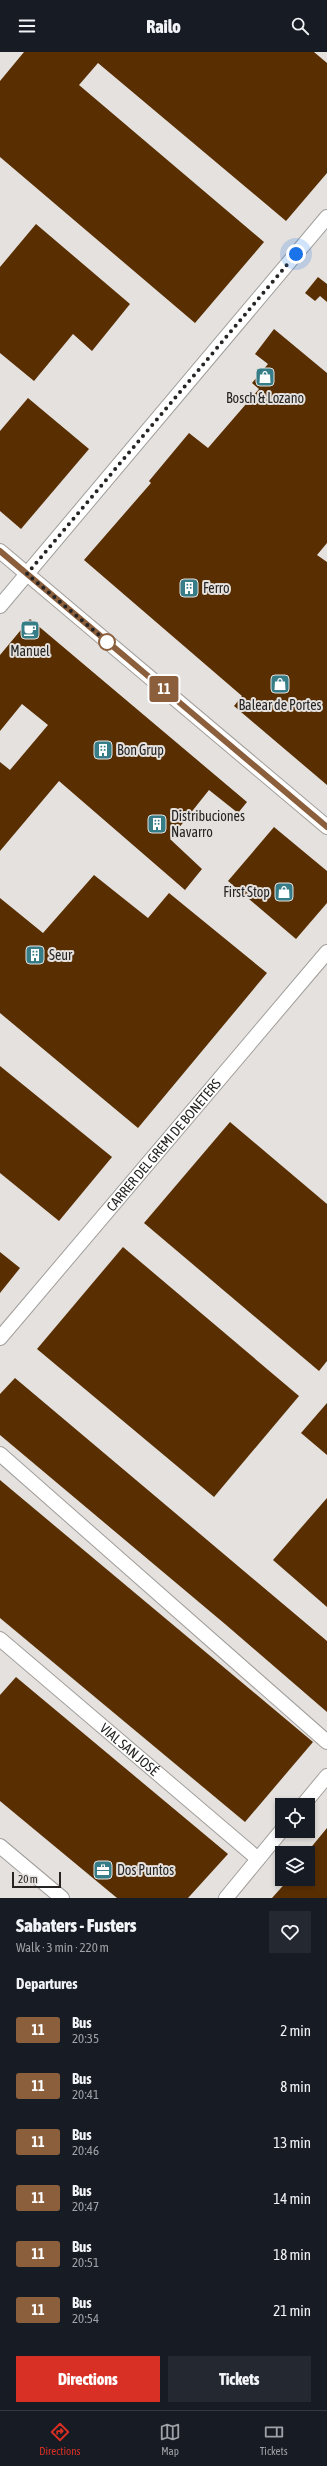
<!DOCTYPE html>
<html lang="en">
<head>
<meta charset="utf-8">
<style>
  body { margin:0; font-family:"Asap Condensed",sans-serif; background:#242831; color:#f1f3f6; height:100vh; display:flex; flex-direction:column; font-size:15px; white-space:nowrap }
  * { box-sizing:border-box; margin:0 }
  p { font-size:13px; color:#9ea1a6 }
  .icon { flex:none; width:22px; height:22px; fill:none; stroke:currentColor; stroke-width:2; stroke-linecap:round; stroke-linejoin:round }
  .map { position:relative; height:1846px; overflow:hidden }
  .sheet { display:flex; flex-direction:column; background:#171b24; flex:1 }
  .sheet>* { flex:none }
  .badge { padding:0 8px; border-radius:3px; font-size:14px; line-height:26px }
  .tools { position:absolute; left:275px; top:1746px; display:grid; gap:8px }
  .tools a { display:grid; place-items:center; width:40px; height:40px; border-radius:0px; background:#171b24; box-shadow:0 2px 6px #0003; font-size:20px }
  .scale { position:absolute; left:12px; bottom:10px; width:49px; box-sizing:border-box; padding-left:4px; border:2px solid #262524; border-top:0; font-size:11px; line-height:14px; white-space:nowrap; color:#262524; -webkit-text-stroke:3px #e5e1de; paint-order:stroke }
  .you { position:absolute; width:20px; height:20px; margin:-10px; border:3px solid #fff; border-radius:50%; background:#1a73e8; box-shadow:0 0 0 6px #1a73e833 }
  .map>.badge { position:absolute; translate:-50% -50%; box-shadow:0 0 0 2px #fff }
  h2 { padding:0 16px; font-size:15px; line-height:36px }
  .round { display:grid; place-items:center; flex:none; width:42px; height:42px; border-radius:0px; background:#242831 }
  .overview { display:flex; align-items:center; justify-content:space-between; height:68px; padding:0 16px }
  h1 { font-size:19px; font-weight:800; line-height:30px }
  .primary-button { display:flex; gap:8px; margin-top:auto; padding:8px 16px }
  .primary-button a { flex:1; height:46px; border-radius:0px; background:#d93025; color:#fff; font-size:16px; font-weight:800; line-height:46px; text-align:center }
  .primary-button a+a { background:#242831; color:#f1f3f6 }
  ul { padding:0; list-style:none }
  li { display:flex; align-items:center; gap:12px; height:56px; padding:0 16px }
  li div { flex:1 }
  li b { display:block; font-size:15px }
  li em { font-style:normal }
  li .badge { min-width:44px; font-weight:700; text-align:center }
  header { display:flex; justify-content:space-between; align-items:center; height:52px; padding:0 16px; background:#171b24; font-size:18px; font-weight:800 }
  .tab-bar { display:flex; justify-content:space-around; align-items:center; height:56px; border-top:1px solid #363941; background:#171b24; font-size:11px; color:#9ea1a6 }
  .tab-bar a { display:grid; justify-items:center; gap:2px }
  .tab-bar .current { color:#d93025 }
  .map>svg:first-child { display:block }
  .building { fill:#592f02 }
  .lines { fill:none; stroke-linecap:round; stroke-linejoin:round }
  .street-casing { stroke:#a19e9b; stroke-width:16 }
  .street { stroke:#fff; stroke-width:14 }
  .line-casing { stroke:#fff; stroke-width:9 }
  .line { stroke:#8b5e3c; stroke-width:6 }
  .walk { stroke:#262524; stroke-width:4; stroke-dasharray:0 7.2 }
  .stop-dot { fill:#fff; stroke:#8b5e3c; stroke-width:2 }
  .labels { text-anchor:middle; stroke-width:4; stroke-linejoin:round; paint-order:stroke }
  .poi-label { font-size:14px; fill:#262524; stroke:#e5e1de; text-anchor:start }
  .street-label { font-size:14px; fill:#262524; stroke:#e5e1de }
</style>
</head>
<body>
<header><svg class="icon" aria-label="menu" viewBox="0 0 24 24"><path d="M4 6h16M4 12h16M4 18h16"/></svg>Railo<svg class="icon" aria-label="search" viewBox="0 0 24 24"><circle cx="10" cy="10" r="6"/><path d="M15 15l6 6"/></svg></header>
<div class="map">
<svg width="327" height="1846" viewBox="0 0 327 1846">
  <rect width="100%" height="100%" fill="#e5e1de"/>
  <!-- building -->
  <g class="building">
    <path d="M24 0H314L327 11V121L286 169 98 11 79 33 264 190 195 271 0 105V29Z"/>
    <path d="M36 172 130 252 92 299 73 282 34 329 0 301V215Z"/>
    <path d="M318 225 327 232V250L320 244 315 249 305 241Z"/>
    <path d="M274 277 327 321V491L317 503 327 510V733L234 654 242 644 84 508 151 431 149 429 189 381 208 396 259 337 252 331 268 312 255 302Z"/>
    <path d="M28 346 89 397 21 477 0 459V379Z"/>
    <path d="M30 567 247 750 238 761 209 738 170 787 202 817 185 838 59 729 0 799V710L10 718 48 673 22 652 0 679V603Z"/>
    <path d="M274 775 327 819V851L296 887 228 829Z"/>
    <path d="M94 823 148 866 169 841 267 921 138 1076 0 961V846L43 881Z"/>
    <path d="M0 1014 112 1105 59 1169 0 1121Z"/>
    <path d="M230 1070 327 1152V1309L319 1319 144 1171Z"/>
    <path d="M123 1195 299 1344 214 1445 37 1297Z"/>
    <path d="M0 1200 20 1216 0 1241Z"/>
    <path d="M15 1326 327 1589V1660L225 1572 0 1383V1342Z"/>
    <path d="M327 1351V1403L301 1381Z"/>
    <path d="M0 1428 313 1690 245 1770 0 1566Z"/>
    <path d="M327 1446V1555L273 1508Z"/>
    <path d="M16 1625 228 1802 188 1846H117L0 1749V1643Z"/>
    <path d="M327 1776V1846H272L289 1827H308V1799Z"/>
  </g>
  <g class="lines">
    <defs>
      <g id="street">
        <path d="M0 499 327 775"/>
        <path d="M0 554 327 165"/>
        <path id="s1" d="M0 1286 327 900"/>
        <path d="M0 1402 327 1690"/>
        <path id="s2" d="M0 1587 258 1807"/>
        <path d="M303 1753 327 1724"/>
        <path d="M0 1794 62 1846"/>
        <path d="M226 1846 282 1778"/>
      </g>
    </defs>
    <!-- street casing -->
    <use href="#street" class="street-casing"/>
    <!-- street -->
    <use href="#street" class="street"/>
  </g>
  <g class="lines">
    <defs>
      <path id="line" d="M0 499 327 775"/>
    </defs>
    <!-- line casing -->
    <use href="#line" class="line-casing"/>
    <!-- line -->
    <use href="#line" class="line"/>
    <!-- walk -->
    <path class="walk" d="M107 590 111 593 27 522 296 202"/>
  </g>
  <!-- icons -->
  <defs>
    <symbol id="shop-square" viewBox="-11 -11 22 22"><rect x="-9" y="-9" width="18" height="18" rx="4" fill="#377d88" stroke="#e5e1de"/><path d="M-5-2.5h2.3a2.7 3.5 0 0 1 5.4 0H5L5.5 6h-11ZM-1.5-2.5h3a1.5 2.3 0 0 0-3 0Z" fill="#fff"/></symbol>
    <symbol id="building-square" viewBox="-11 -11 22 22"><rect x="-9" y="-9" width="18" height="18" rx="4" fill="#377d88" stroke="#e5e1de"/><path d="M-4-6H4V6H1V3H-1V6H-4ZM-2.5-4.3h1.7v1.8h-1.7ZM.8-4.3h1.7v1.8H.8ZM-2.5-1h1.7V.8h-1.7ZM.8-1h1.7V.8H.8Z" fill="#fff"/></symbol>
    <symbol id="cafe-square" viewBox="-11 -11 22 22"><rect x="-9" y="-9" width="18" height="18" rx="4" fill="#377d88" stroke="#e5e1de"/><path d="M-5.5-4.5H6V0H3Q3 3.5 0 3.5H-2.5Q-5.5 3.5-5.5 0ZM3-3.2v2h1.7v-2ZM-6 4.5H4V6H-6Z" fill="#fff"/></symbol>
    <symbol id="office-square" viewBox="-11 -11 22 22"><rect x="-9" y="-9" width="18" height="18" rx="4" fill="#377d88" stroke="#e5e1de"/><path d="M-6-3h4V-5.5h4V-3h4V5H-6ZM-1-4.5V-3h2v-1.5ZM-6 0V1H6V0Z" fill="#fff"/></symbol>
  </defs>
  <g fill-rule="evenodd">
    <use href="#shop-square" x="254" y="314" width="22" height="22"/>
    <use href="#building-square" x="178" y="525" width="22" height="22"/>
    <use href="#cafe-square" x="19" y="567" width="22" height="22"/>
    <use href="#shop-square" x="269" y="621" width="22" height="22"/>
    <use href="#building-square" x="92" y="687" width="22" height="22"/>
    <use href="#building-square" x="146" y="761" width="22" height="22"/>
    <use href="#shop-square" x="273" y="829" width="22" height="22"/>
    <use href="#building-square" x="24" y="892" width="22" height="22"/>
    <use href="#office-square" x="92" y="1807" width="22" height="22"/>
  </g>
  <!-- markers -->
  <circle class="stop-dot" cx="107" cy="590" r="8"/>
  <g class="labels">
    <!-- poi labels -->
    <g class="poi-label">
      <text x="265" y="351" text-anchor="middle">Bosch &amp; Lozano</text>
      <text x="203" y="541">Ferro</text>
      <text x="30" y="604" text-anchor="middle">Manuel</text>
      <text x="280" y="658" text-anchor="middle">Balear de Portes</text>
      <text x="117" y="703">Bon Grup</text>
      <text x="171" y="769">Distribuciones<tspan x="171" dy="16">Navarro</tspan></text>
      <text x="270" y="845" text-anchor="end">First Stop</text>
      <text x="49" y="908">Seur</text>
      <text x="117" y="1823">Dos Puntos</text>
    </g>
    <!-- street labels -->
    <g class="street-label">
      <text dy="5" stroke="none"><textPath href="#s1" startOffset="253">CARRER DEL GREMI DE BONETERS</textPath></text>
      <text dy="5" stroke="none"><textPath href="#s2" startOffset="170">VIAL SAN JOSÉ</textPath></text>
    </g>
  </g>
</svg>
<div class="tools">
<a><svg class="icon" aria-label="locate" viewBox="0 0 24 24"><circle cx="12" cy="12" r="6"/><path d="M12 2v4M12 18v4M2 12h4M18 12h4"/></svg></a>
<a><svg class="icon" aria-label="layers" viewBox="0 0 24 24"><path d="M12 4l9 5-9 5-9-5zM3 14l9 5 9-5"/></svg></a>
</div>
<div class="scale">20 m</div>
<div class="you" style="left:296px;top:202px"></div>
<b class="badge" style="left:164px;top:637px;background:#8b5e3c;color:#fff">11</b>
</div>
<section class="sheet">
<div class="overview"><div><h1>Sabaters - Fusters</h1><p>Walk · 3 min · 220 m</p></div><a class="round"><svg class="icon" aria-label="heart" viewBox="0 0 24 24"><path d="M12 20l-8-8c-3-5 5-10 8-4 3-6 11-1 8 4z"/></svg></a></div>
<h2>Departures</h2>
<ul>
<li><span class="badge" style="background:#8b5e3c;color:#fff">11</span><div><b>Bus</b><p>20:35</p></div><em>2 min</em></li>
<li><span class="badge" style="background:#8b5e3c;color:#fff">11</span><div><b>Bus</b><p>20:41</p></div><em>8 min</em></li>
<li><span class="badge" style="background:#8b5e3c;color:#fff">11</span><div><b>Bus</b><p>20:46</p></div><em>13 min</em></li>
<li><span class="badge" style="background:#8b5e3c;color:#fff">11</span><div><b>Bus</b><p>20:47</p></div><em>14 min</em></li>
<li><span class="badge" style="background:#8b5e3c;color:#fff">11</span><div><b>Bus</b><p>20:51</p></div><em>18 min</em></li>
<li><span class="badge" style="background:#8b5e3c;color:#fff">11</span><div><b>Bus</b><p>20:54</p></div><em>21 min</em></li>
</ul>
<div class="primary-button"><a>Directions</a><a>Tickets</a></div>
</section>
<nav class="tab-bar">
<a class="current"><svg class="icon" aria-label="directions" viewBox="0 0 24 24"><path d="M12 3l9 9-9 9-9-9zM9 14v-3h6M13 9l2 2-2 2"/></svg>Directions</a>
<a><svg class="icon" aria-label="map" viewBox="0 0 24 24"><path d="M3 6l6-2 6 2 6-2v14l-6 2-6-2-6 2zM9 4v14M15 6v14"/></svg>Map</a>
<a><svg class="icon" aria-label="tickets" viewBox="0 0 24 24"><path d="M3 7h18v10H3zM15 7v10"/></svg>Tickets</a>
</nav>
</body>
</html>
